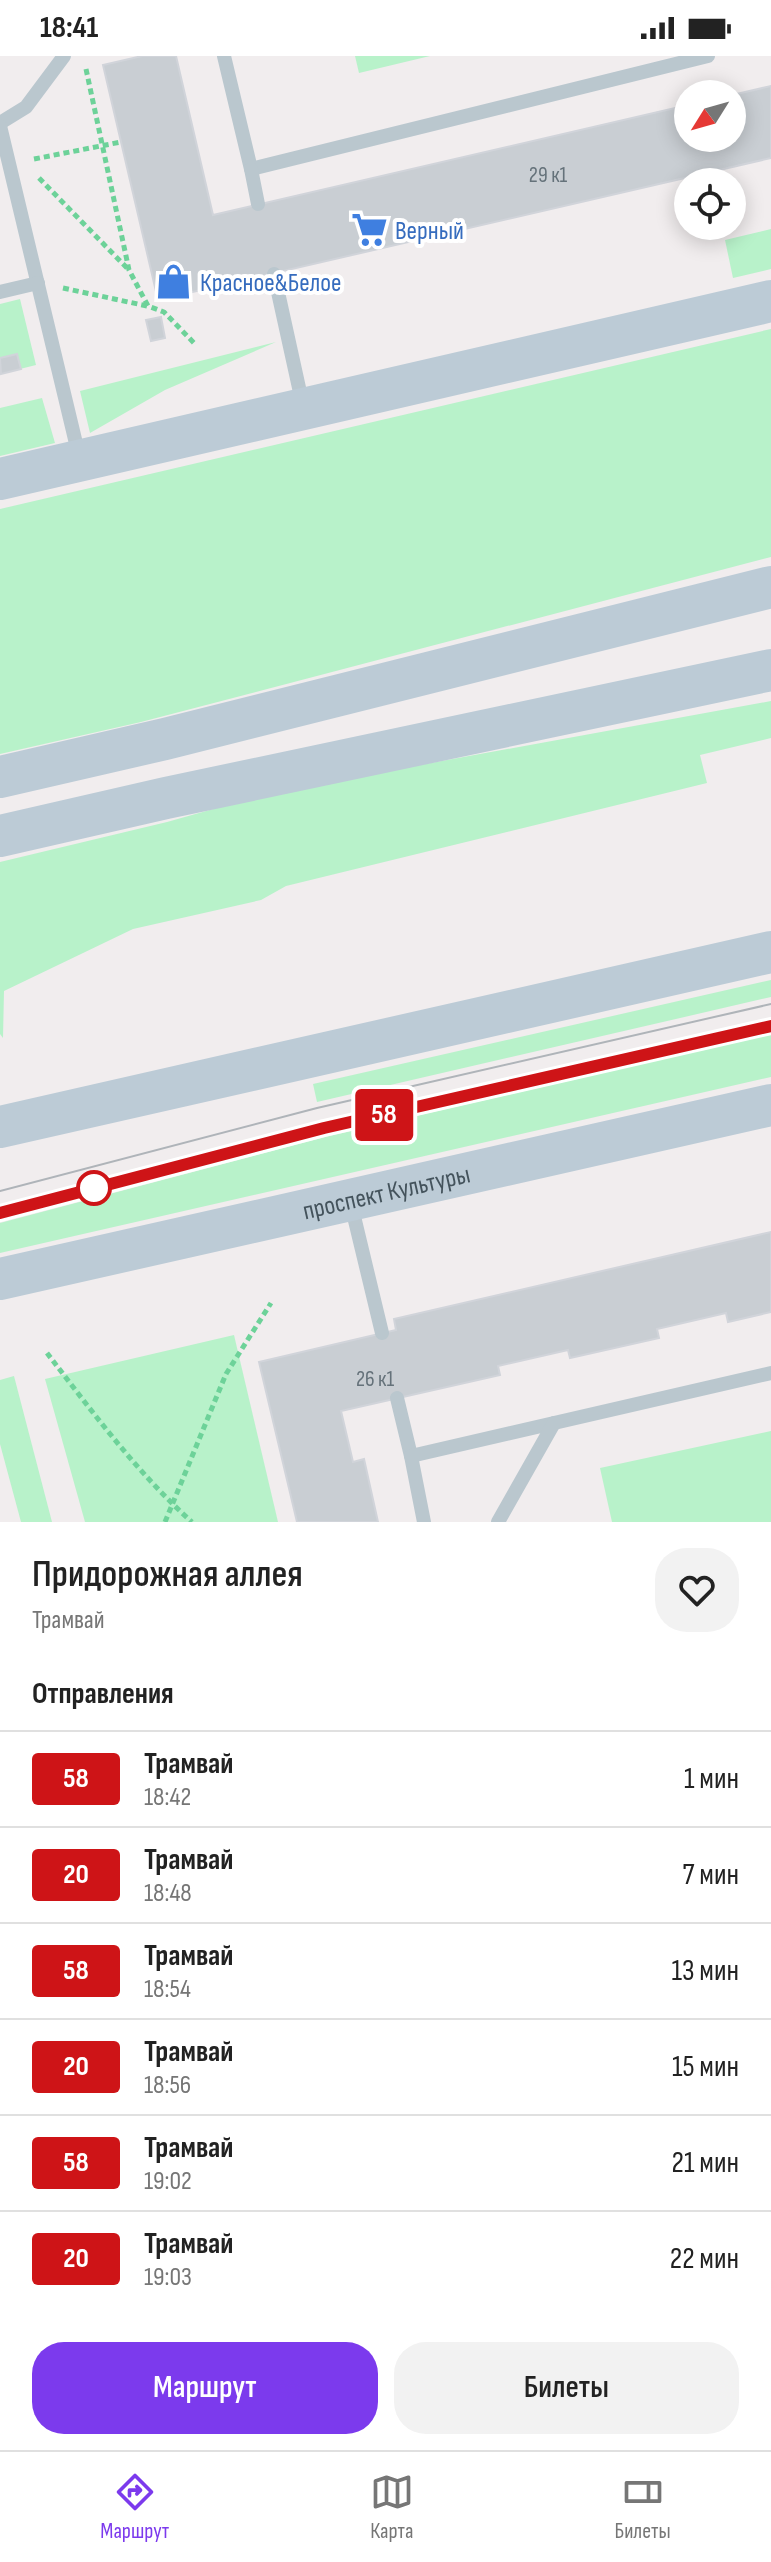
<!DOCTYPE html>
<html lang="ru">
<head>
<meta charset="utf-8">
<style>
  body { margin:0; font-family:"Sofia Sans Condensed",sans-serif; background:#f2f2f2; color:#222; height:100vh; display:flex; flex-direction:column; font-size:30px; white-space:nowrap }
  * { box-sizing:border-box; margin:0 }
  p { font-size:26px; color:#767676 }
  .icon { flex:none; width:44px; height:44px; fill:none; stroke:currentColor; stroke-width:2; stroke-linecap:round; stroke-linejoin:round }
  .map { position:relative; height:1466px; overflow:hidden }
  .drawer { display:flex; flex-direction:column; background:#fff; flex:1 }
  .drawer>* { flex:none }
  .badge { padding:0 16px; border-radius:6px; font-size:28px; line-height:52px }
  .needle { width:52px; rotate:233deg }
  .buttons { position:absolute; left:674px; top:24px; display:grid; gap:16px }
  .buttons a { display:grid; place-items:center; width:72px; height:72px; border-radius:50%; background:#fff; box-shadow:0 4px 20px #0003; font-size:40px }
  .map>.badge { position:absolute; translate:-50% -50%; box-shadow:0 0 0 4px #fff }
  h2 { padding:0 32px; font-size:30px; line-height:72px }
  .round { display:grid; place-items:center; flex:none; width:84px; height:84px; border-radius:32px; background:#f2f2f2 }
  .overview { display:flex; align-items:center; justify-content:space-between; height:136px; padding:0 32px }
  h1 { font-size:38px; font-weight:600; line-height:60px }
  .button { display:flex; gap:16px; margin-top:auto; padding:16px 32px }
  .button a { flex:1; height:92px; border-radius:32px; background:#7c3aed; color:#fff; font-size:32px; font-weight:600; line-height:92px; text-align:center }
  .button a+a { background:#f2f2f2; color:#222 }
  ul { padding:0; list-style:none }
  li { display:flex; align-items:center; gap:24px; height:96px; padding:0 32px; border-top:2px solid #e0e0e0 }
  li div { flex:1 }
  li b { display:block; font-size:30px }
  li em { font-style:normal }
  li .badge { min-width:88px; font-weight:700; text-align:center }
  .status { display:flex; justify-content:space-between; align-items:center; height:56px; padding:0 40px; background:#fff; direction:ltr }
  .status svg { height:22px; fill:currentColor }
  .menu { display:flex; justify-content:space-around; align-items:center; height:112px; border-top:2px solid #e0e0e0; background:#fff; font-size:22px; color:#767676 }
  .menu a { display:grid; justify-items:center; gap:4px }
  .menu .current { color:#7c3aed }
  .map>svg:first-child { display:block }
  .green { fill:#b8f2ca }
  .building { fill:#c9ced3; stroke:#d1d4da; stroke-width:2 }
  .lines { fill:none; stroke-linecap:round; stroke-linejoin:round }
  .path { stroke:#6dd299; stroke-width:5; stroke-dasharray:6 4; stroke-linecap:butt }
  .lane { stroke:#bac7ce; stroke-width:14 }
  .secondary { stroke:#bccbd6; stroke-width:42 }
  .tram { stroke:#afb4b9; stroke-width:2 }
  .line-casing { stroke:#fff; stroke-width:18 }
  .line { stroke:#ce1417; stroke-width:12 }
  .stop-dot { fill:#fff; stroke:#ce1417; stroke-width:4 }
  .labels { text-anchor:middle; stroke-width:8; stroke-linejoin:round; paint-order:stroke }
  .number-label { font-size:22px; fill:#65727a }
  .shop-label { font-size:26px; fill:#366cbe; stroke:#fff; text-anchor:start }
  .street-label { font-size:26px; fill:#44535c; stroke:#fff }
</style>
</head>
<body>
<div class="status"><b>18:41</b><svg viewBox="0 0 49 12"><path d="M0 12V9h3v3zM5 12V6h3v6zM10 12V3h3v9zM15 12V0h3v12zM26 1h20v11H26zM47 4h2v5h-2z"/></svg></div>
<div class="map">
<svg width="771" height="1466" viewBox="0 0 771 1466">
  <rect width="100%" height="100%" fill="#f1edee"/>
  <!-- green -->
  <g class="green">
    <path d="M355 0H430L359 17Z"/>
    <path d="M771 173V213L733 222 725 184Z"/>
    <path d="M20 243 36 309 0 318V248Z"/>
    <path d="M771 273V501L141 666 0 698V453Z"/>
    <path d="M276 286 165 334 90 377 80 335Z"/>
    <path d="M42 342 55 387 0 400V352Z"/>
    <path d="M771 645V682L700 699 707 727 286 830 261 844 133 873 4 935 3 982 0 978V806L167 766 277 735Z"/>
    <path d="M771 924V941L317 1046 313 1028Z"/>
    <path d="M771 978V1021L0 1197V1167L325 1081Z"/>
    <path d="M234 1279 278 1466H85L45 1323Z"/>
    <path d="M14 1320 52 1466H21L0 1388V1324Z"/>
    <path d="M771 1375V1466H612L600 1412Z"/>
  </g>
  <!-- building -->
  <g class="building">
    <path d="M142 0H176L213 159 688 49V82H732V39L771 30V102L158 244 103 9Z"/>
    <path d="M161 261 165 282 151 285 146 264Z"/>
    <path d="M17 298 21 313 1 318 0 302Z"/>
    <path d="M771 1176V1256L728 1266 726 1257 657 1273 659 1282 570 1302 568 1294 498 1310 500 1319 341 1355 353 1406 364 1403 378 1466H297L259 1306 396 1274 394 1263Z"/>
  </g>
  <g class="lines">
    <!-- path -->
    <g class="path">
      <path d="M86 13 129 214 148 250 164 256 195 288"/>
      <path d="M34 103 121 86"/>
      <path d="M39 122 127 212"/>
      <path d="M63 232 147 250"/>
      <path d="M47 1297C90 1353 139 1419 192 1466"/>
      <path d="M165 1466 226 1318 271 1247"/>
    </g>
    <!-- lane -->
    <g class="lane">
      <path d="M224 0 251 113 708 0"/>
      <path d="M0 67 26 51 64 0"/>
      <path d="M0 70 79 400"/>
      <path d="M251 113 258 148"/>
      <path d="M274 218 303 350"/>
      <path d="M0 236 38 227"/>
      <path d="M351 1148 382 1277"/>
      <path d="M397 1342 411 1400"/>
      <path d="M424 1466 411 1400 771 1317"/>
      <path d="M498 1466 554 1367"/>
    </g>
    <!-- secondary -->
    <g class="secondary">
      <path d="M0 423 771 245"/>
      <path d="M0 721 165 683 771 531"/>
      <path d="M0 780 166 742 771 614"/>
      <path d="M0 1071 771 896"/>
      <path id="s1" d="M0 1223 771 1049"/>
    </g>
    <!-- tram -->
    <g class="tram">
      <path d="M0 1135 317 1052 771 948"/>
      <path d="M0 1157 324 1072 771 970"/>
    </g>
  </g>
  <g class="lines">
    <defs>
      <path id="line" d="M0 1157 324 1072 771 970"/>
    </defs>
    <!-- line casing -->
    <use href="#line" class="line-casing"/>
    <!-- line -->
    <use href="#line" class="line"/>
  </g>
  <!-- icons -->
  <defs>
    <symbol id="supermarket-bare" viewBox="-9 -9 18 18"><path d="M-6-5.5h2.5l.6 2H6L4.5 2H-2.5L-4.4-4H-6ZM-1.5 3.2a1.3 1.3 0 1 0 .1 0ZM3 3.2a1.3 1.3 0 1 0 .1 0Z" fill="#3f7fe0" stroke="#fff" stroke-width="2.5" paint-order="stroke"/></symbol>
    <symbol id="shop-bare" viewBox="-9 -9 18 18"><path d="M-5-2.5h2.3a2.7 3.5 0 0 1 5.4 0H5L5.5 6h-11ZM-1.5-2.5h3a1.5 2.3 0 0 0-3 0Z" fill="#3f7fe0" stroke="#fff" stroke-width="2.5" paint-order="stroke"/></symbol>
  </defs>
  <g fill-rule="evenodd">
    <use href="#supermarket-bare" x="344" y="148" width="51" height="51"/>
    <use href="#shop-bare" x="148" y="200" width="51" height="51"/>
  </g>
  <!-- markers -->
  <circle class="stop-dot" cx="94" cy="1132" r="16"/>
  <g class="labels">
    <!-- number labels -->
    <g class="number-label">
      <text x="548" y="126">29 к1</text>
      <text x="375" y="1330">26 к1</text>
    </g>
    <!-- shop labels -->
    <g class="shop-label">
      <text x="395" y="183">Верный</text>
      <text x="200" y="235">Красное&amp;Белое</text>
    </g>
    <!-- street labels -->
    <g class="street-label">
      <text dy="9" stroke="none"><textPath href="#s1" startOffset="396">проспект Культуры</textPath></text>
    </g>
  </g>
</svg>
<div class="buttons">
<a><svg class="needle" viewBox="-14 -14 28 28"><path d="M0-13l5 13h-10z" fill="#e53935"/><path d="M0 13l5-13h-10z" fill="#767676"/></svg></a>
<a><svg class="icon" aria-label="locate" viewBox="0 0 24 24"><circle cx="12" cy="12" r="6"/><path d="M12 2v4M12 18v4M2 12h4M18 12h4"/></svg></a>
</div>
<b class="badge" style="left:384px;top:1059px;background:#ce1417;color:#fff">58</b>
</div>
<section class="drawer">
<div class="overview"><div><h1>Придорожная аллея</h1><p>Трамвай</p></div><a class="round"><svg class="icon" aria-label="heart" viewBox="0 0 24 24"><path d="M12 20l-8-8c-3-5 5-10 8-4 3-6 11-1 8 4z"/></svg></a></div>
<h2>Отправления</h2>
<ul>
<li><span class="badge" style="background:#ce1417;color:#fff">58</span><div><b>Трамвай</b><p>18:42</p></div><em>1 мин</em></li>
<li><span class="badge" style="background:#ce1417;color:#fff">20</span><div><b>Трамвай</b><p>18:48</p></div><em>7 мин</em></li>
<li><span class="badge" style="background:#ce1417;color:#fff">58</span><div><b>Трамвай</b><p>18:54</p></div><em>13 мин</em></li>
<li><span class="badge" style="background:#ce1417;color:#fff">20</span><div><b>Трамвай</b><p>18:56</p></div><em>15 мин</em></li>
<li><span class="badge" style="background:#ce1417;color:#fff">58</span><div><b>Трамвай</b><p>19:02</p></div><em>21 мин</em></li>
<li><span class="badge" style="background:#ce1417;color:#fff">20</span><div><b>Трамвай</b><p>19:03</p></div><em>22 мин</em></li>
</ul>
<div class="button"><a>Маршрут</a><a>Билеты</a></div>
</section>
<nav class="menu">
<a class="current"><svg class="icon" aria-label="directions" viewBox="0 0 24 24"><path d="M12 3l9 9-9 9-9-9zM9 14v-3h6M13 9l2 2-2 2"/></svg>Маршрут</a>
<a><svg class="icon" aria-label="map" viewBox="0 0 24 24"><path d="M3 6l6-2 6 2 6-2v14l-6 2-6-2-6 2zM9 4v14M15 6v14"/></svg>Карта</a>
<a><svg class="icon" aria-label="tickets" viewBox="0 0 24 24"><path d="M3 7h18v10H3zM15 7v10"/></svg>Билеты</a>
</nav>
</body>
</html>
